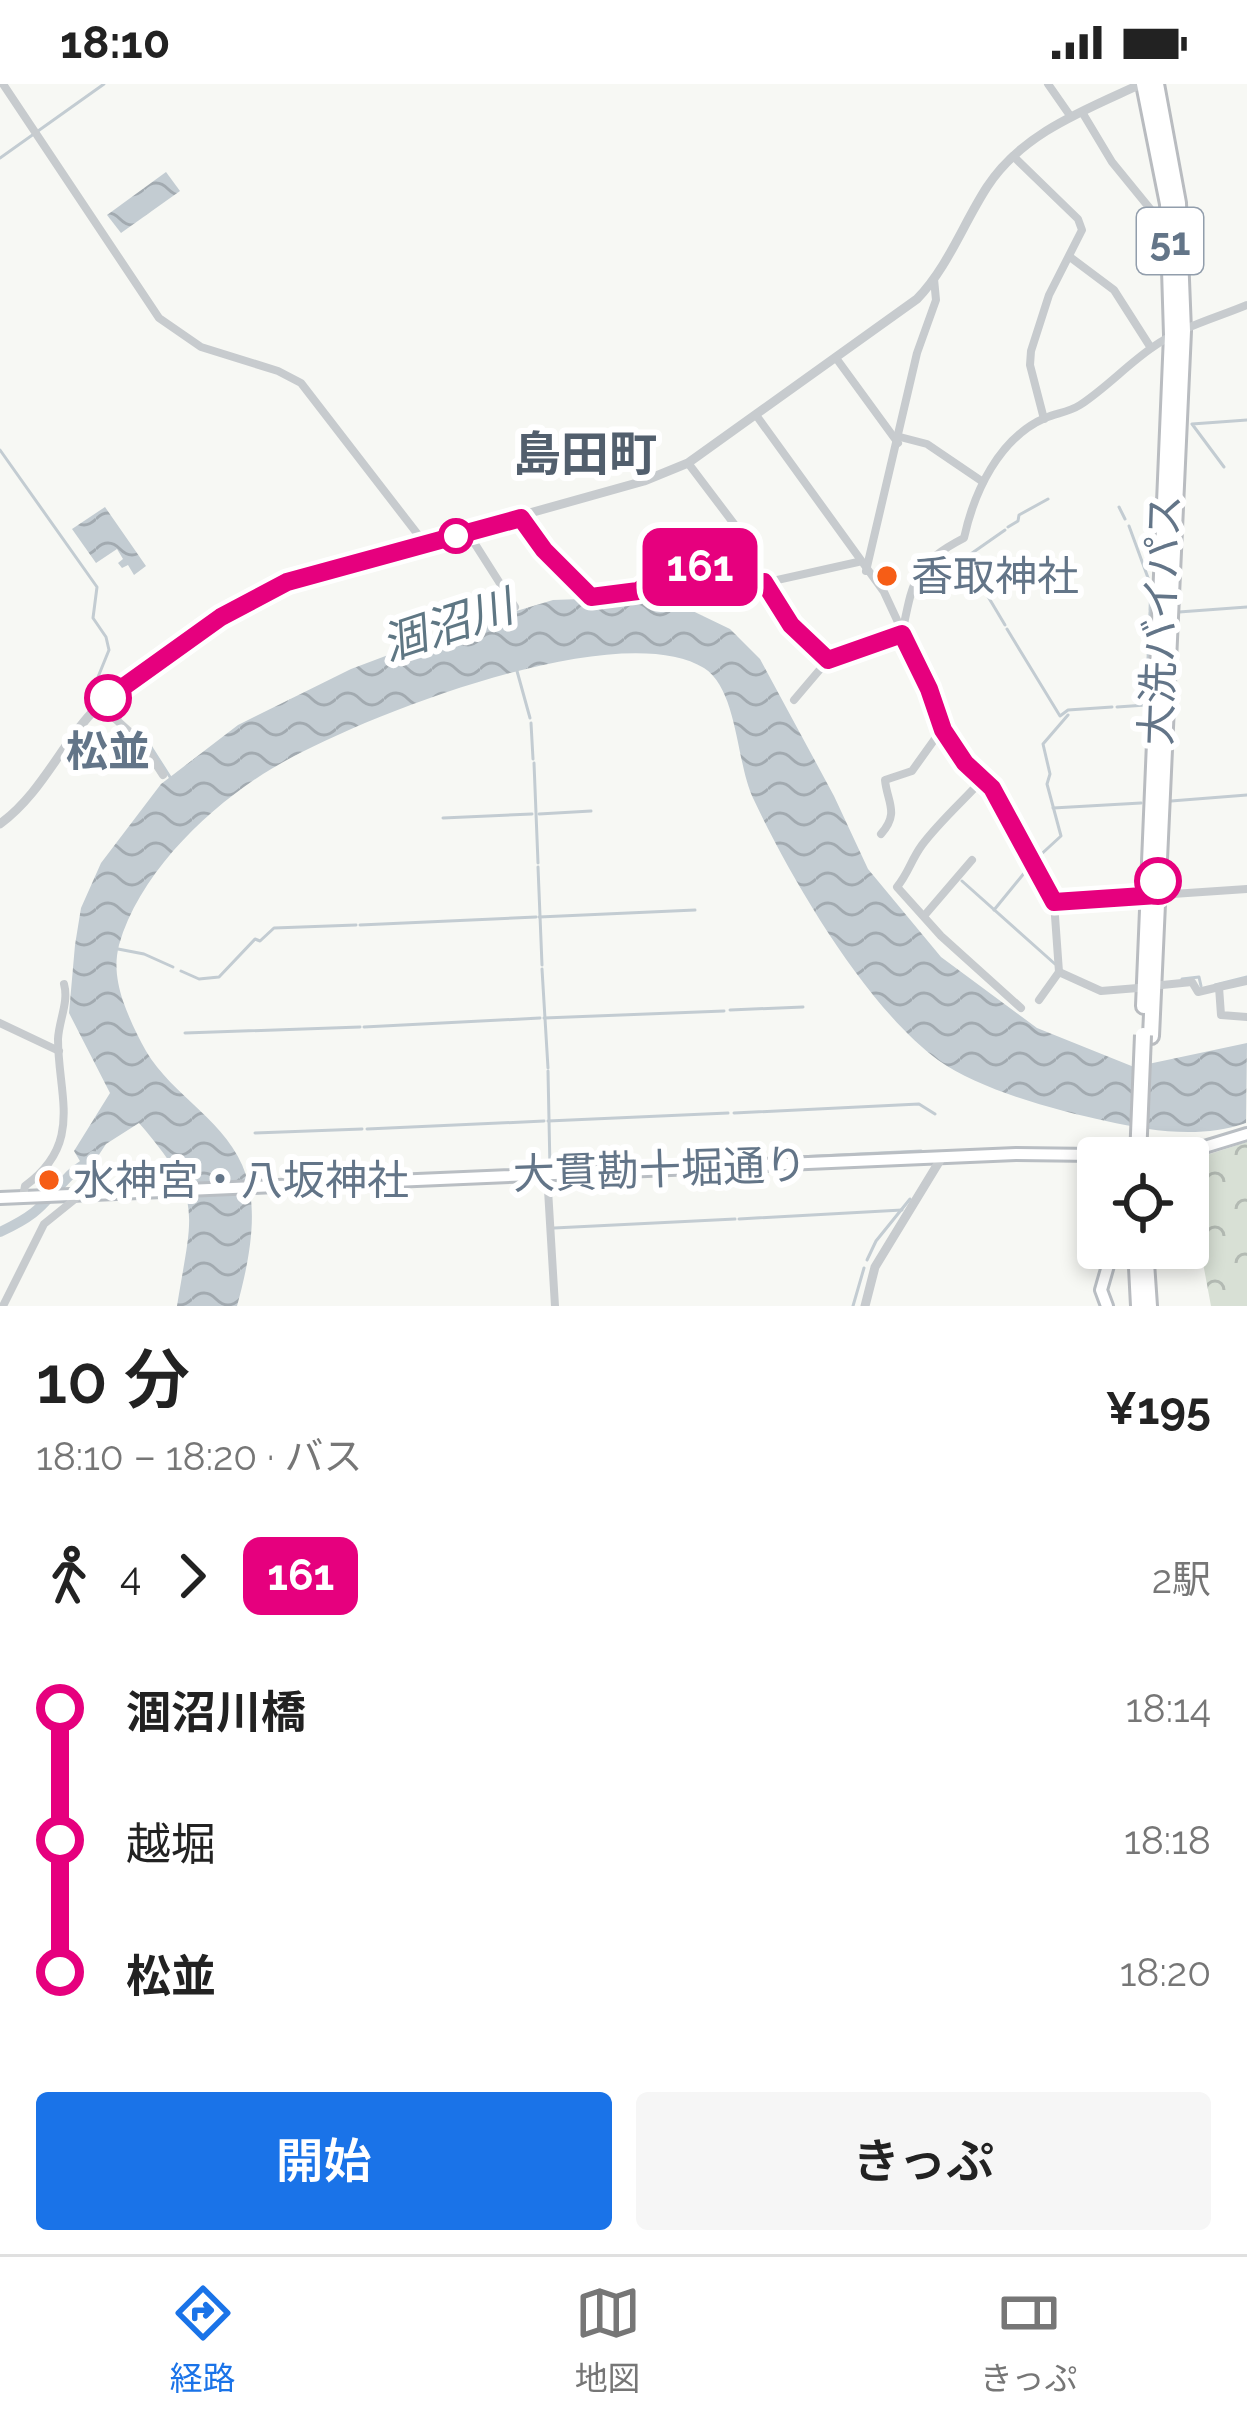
<!DOCTYPE html>
<html lang="ja">
<head>
<meta charset="utf-8">
<style>
  body { margin:0; font-family:Raleway,"Noto Sans JP",sans-serif; background:#f6f6f6; color:#222; height:100vh; display:flex; flex-direction:column; font-size:45px; white-space:nowrap }
  * { box-sizing:border-box; margin:0 }
  p { font-size:39px; color:#767676 }
  .icon { flex:none; width:66px; height:66px; fill:none; stroke:currentColor; stroke-width:2; stroke-linecap:round; stroke-linejoin:round }
  .map { position:relative; height:1222px; overflow:hidden }
  .side { display:flex; flex-direction:column; background:#fff; flex:1 }
  .side>* { flex:none }
  .badge { padding:0 24px; border-radius:18px; font-size:42px; line-height:78px }
  .tools { position:absolute; left:1077px; top:1053px; display:grid; gap:24px }
  .tools a { display:grid; place-items:center; width:132px; height:132px; border-radius:12px; background:#fff; box-shadow:0 6px 18px #0003; font-size:60px }
  .map>.badge { position:absolute; translate:-50% -50%; box-shadow:0 0 0 6px #fff }
  .legs { display:flex; align-items:center; gap:18px; height:132px; padding:0 36px; font-size:39px }
  .legs p { margin-inline-start:auto }
  .summary { display:flex; align-items:center; justify-content:space-between; height:204px; padding:0 36px }
  h1 { font-size:66px; font-weight:600; line-height:90px }
  .cta { display:flex; gap:24px; margin-top:auto; padding:24px 36px }
  .cta a { flex:1; height:138px; border-radius:12px; background:#1a73e8; color:#fff; font-size:48px; font-weight:600; line-height:138px; text-align:center }
  .cta a+a { background:#f6f6f6; color:#222 }
  ul { padding:0 36px; list-style:none }
  li { display:flex; align-items:center; gap:42px; height:132px; font-size:45px }
  li i { display:grid; place-items:center; width:18px; height:100%; margin:0 15px; background:currentColor }
  li i::after { content:''; width:30px; height:30px; margin:-15px; border:9px solid; border-radius:50%; background:#fff }
  li p { margin-inline-start:auto }
  li:first-child i { background:linear-gradient(#0000 50%,currentColor 0) }
  li:last-child i { background:linear-gradient(currentColor 50%,#0000 0) }
  .status { display:flex; justify-content:space-between; align-items:center; height:84px; padding:0 60px; background:#fff; direction:ltr }
  .status svg { height:33px; fill:currentColor }
  .menu { display:flex; justify-content:space-around; align-items:center; height:168px; border-top:3px solid #e0e0e0; background:#fff; font-size:33px; color:#767676 }
  .menu a { display:grid; justify-items:center; gap:6px }
  .menu .active { color:#1a73e8 }
  .map>svg:first-child { display:block }
  .forest { fill:url(#forest-crowns) }
  .water { fill:url(#water-waves) }
  .lines { fill:none; stroke-linecap:round; stroke-linejoin:round }
  .stream { stroke:#c3ccd2; stroke-width:3 }
  .river { stroke:#c3ccd2; stroke-width:10 }
  .secondary-casing { stroke:#b9bec3; stroke-width:16 }
  .trunk-casing { stroke:#b9bcc0; stroke-width:20 }
  .minor { stroke:#c7cbce; stroke-width:8 }
  .tertiary { stroke:#c7cbce; stroke-width:9 }
  .secondary { stroke:#fff; stroke-width:10 }
  .trunk { stroke:#fff; stroke-width:14 }
  .trunk-bridge-casing { stroke:#b9bcc0; stroke-width:20; stroke-linecap:butt }
  .trunk-bridge { stroke:#fff; stroke-width:14 }
  .line-1-casing { stroke:#fff; stroke-width:27 }
  .line-1 { stroke:#e6007e; stroke-width:18 }
  .stop-1-dot { fill:#fff; stroke:#e6007e; stroke-width:6 }
  .poi-dot { fill:#f65d16; stroke:#fff; stroke-width:4.5 }
  .labels { text-anchor:middle; stroke-width:12; stroke-linejoin:round; paint-order:stroke }
  .shield { fill:#fff; stroke:#929eac; stroke-width:3 }
  .shield-label { font-size:39px; font-weight:bold; fill:#637588 }
  .poi-label { font-size:42px; fill:#637588; stroke:#fff; text-anchor:start }
  .street-label { font-size:42px; fill:#637588; stroke:#fff }
  .stop-label { font-size:42px; font-weight:bold; fill:#637588; stroke:#fff }
  .water-label { font-size:45px; font-style:italic; fill:#5f7784; stroke:#fff }
  .quarter-label { font-size:48px; font-weight:bold; fill:#525f6d; stroke:#fff }
</style>
</head>
<body>
<div class="status"><b>18:10</b><svg viewBox="0 0 49 12"><path d="M0 12V9h3v3zM5 12V6h3v6zM10 12V3h3v9zM15 12V0h3v12zM26 1h20v11H26zM47 4h2v5h-2z"/></svg></div>
<div class="map">
<svg width="1247" height="1222" viewBox="0 0 1247 1222">
  <defs>
    <pattern id="forest-crowns" width="20" height="18" patternUnits="userSpaceOnUse" patternTransform="scale(3)"><rect width="20" height="18" fill="#d8e0d5"/><path d="M2 6a3 3 0 1 1 6 0M12 15a3 3 0 1 1 6 0" fill="none" stroke="#b3bab3"/></pattern>
    <pattern id="water-waves" width="16" height="10" patternUnits="userSpaceOnUse" patternTransform="scale(3)"><rect width="16" height="10" fill="#c3ccd2"/><path d="M0 5q4-4 8 0t8 0" fill="none" stroke="#a2aab0"/></pattern>
  </defs>
  <rect width="100%" height="100%" fill="#f7f8f4"/>
  <!-- forest -->
  <path class="forest" d="M1247 1058V1222H1211L1203 1179 1208 1163 1204 1146H1195L1199 1112 1188 1100V1077Z"/>
  <!-- water -->
  <g class="water">
    <path d="M166 88 180 107 121 149 107 131Z"/>
    <path d="M105 423 146 482 134 491 128 481 122 484 118 479 123 475 117 465 96 479 72 445Z"/>
    <path d="M610 514 674 518 730 545 760 575 834 712 868 785 941 873 1037 944 1134 983 1247 959 1246 1039C1200 1055 1152 1047 1106 1037 1055 1026 980 1006 938 976 866 923 791 795 753 714 736 678 738 606 704 584 616 530 344 638 263 690 204 728 139 791 119 861 114 881 117 898 123 917 129 934 137 951 146 967 172 1012 229 1038 246 1091 259 1131 248 1182 237 1222H177C192 1128 205 1115 139 1039L106 1060 87 1089 74 1067 110 1009 69 929 75 861 81 824 101 779 161 700 238 641 351 585 460 544 553 516Z"/>
  </g>
  <g class="lines">
    <!-- stream -->
    <g class="stream">
      <path d="M0 74 104 0"/>
      <path d="M0 366 97 503 93 534 106 553 109 566 98 593 99 610 120 634"/>
      <path d="M1224 383 1192 340 1247 336"/>
      <path d="M1119 423 1125 435"/>
      <path d="M1129 442 1151 502 1150 526"/>
      <path d="M1008 443 1018 437 1019 431 1048 415"/>
      <path d="M1005 446 965 474 1005 541"/>
      <path d="M1179 528 1247 523"/>
      <path d="M1007 545 1060 632 1068 626 1112 623"/>
      <path d="M517 587 530 634"/>
      <path d="M1117 623 1146 621 1150 528"/>
      <path d="M531 639 533 675"/>
      <path d="M136 649 147 657 170 693"/>
      <path d="M534 679 538 779"/>
      <path d="M1171 717 1247 711"/>
      <path d="M1053 724 1141 719"/>
      <path d="M539 730 591 727"/>
      <path d="M443 734 532 730"/>
      <path d="M1036 775 1061 752 1047 700 1050 690 1043 660 1068 631"/>
      <path d="M538 783 542 881"/>
      <path d="M962 797 1055 880"/>
      <path d="M994 826 1030 782"/>
      <path d="M539 833 695 826"/>
      <path d="M360 841 536 833"/>
      <path d="M118 865 144 870 173 883"/>
      <path d="M542 885 548 984"/>
      <path d="M181 887 199 895 219 893 255 855 260 857 274 844 356 841"/>
      <path d="M1182 895 1199 893 1201 902"/>
      <path d="M1215 901 1247 893"/>
      <path d="M730 926 803 923"/>
      <path d="M544 934 724 927"/>
      <path d="M364 943 540 934"/>
      <path d="M185 949 360 943"/>
      <path d="M548 987 550 1085"/>
      <path d="M734 1029 919 1020 935 1030"/>
      <path d="M548 1037 728 1029"/>
      <path d="M367 1045 544 1037"/>
      <path d="M255 1049 362 1045"/>
      <path d="M737 1076 921 1067"/>
      <path d="M549 1084 731 1076"/>
      <path d="M377 1092 546 1085"/>
      <path d="M283 1096 363 1093"/>
      <path d="M739 1135 902 1126"/>
      <path d="M554 1144 735 1135"/>
      <path d="M867 1176 876 1157 910 1115"/>
      <path d="M853 1222 864 1184"/>
    </g>
    <!-- river -->
    <path class="river" d="M0 1148C41 1129 41 1121 70 1091 78 1083 86 1081 93 1072"/>
    <defs>
      <g id="secondary">
        <path d="M1095 1070 1093 1105 1098 1126"/>
        <path d="M0 1114 1016 1070 1175 1072 1247 1050"/>
        <path d="M1107 1222 1101 1206 1113 1164"/>
      </g>
      <g id="trunk">
        <path d="M1144 922 1172 251 1168 120 1144 0"/>
        <path d="M1151 952 1183 247 1178 119 1156 0"/>
        <path d="M1136 1164 1139 1222"/>
        <path d="M1145 1164 1149 1222"/>
      </g>
    </defs>
    <!-- secondary casing -->
    <use href="#secondary" class="secondary-casing"/>
    <!-- trunk casing -->
    <use href="#trunk" class="trunk-casing"/>
    <!-- minor -->
    <g class="minor">
      <path d="M3 0 159 234 201 263 278 287 301 299 426 461"/>
      <path d="M1048 0 1071 33"/>
      <path d="M1082 28 1112 78 1165 143"/>
      <path d="M1013 72 1078 135 1082 146 1049 211 1031 267 1030 281 1044 335"/>
      <path d="M1070 173 1114 206 1151 264"/>
      <path d="M836 274 898 359"/>
      <path d="M756 331 884 508 929 605 943 647 965 679 992 704 1011 735 1054 818 1059 888"/>
      <path d="M900 353 927 360 983 398"/>
      <path d="M688 379 747 457 764 498 791 541 828 576"/>
      <path d="M521 433 544 466 591 513 637 507 686 470 726 514"/>
      <path d="M468 449 515 523"/>
      <path d="M866 487 917 269 936 216 934 195"/>
      <path d="M711 522 741 504 858 478"/>
      <path d="M794 616 828 576 902 550C913 496 914 480 964 454 974 408 999 354 1045 334 1057 329 1069 328 1080 321 1106 304 1128 280 1153 263 1181 243 1216 234 1247 221"/>
      <path d="M100 621 143 660 163 691"/>
      <path d="M983 695C963 717 940 737 922 761 911 776 909 788 897 803L941 852 1021 924"/>
      <path d="M881 750C900 729 887 718 885 696L912 687 942 645"/>
      <path d="M1054 818 1247 805"/>
      <path d="M924 832 972 776"/>
      <path d="M1162 901 1192 898 1198 908 1219 903 1221 931 1247 933"/>
      <path d="M1219 903 1247 897"/>
      <path d="M1039 916 1059 888 1101 907 1138 904"/>
      <path d="M0 939 59 967"/>
      <path d="M547 1089 555 1222"/>
      <path d="M23 1113 25 1102C84 1059 58 1012 58 955 59 936 69 918 64 900"/>
      <path d="M3 1222 44 1140 80 1111"/>
    </g>
    <!-- tertiary -->
    <g class="tertiary">
      <path d="M0 740C39 711 57 669 88 633 129 586 246 512 305 492L644 397 688 379 917 215C948 183 963 140 987 103 1022 49 1085 26 1141 0"/>
      <path d="M865 1222 875 1183 942 1073"/>
    </g>
    <!-- secondary -->
    <use href="#secondary" class="secondary"/>
    <!-- trunk -->
    <use href="#trunk" class="trunk"/>
    <defs>
      <path id="trunk-bridge" d="M1138 1074 1143 951"/>
    </defs>
    <!-- trunk-bridge casing -->
    <use href="#trunk-bridge" class="trunk-bridge-casing"/>
    <!-- trunk-bridge -->
    <use href="#trunk-bridge" class="trunk-bridge"/>
  </g>
  <g class="lines">
    <defs>
      <path id="line-1" d="M108 614 221 533 287 498 521 434 544 466 591 513 638 507 690 470 726 514 741 504 764 498 791 541 828 576 902 550 929 605 943 646 965 679 992 704 1054 818 1158 811V797"/>
    </defs>
    <!-- line-1 casing -->
    <use href="#line-1" class="line-1-casing"/>
    <!-- line-1 -->
    <use href="#line-1" class="line-1"/>
  </g>
  <!-- markers -->
  <g class="stop-1-dot">
    <circle cx="456" cy="452" r="15"/>
    <circle cx="108" cy="614" r="21"/>
    <circle cx="1158" cy="797" r="21"/>
  </g>
  <g class="poi-dot">
    <circle cx="887" cy="492" r="12"/>
    <circle cx="49" cy="1096" r="12"/>
  </g>
  <g class="labels">
    <!-- shield labels -->
    <rect class="shield" x="1137" y="124" width="66" height="66" rx="9"/>
    <g class="shield-label">
      <text x="1170" y="171">51</text>
    </g>
    <!-- poi labels -->
    <g class="poi-label">
      <text x="911" y="507">香取神社</text>
      <text x="73" y="1111">水神宮・八坂神社</text>
    </g>
    <!-- street labels -->
    <g class="street-label">
      <text transform="translate(1160 536) rotate(-88)" y="15">大洗バイパス</text>
      <text transform="translate(660 1085) rotate(-2)" y="15">大貫勘十堀通り</text>
    </g>
    <!-- stop labels -->
    <g class="stop-label">
      <text x="108" y="682">松並</text>
    </g>
    <!-- water labels -->
    <g class="water-label">
      <text transform="translate(447 541) rotate(-18)" y="16">涸沼川</text>
    </g>
    <!-- quarter labels -->
    <g class="quarter-label">
      <text x="585" y="387">島田町</text>
    </g>
  </g>
</svg>
<div class="tools">
<a><svg class="icon" aria-label="locate" viewBox="0 0 24 24"><circle cx="12" cy="12" r="6"/><path d="M12 2v4M12 18v4M2 12h4M18 12h4"/></svg></a>
</div>
<b class="badge" style="left:700px;top:483px;background:#e6007e;color:#fff">161</b>
</div>
<section class="side">
<div class="summary"><div><h1>10 分</h1><p>18:10 – 18:20 · バス</p></div><b>¥195</b></div>
<div class="legs"><svg class="icon" aria-label="walk" viewBox="0 0 24 24"><circle cx="13" cy="4" r="2"/><path d="M13 8l-2 6 4 7M11 14l-3 7M7 12l3-4h3l4 4"/></svg>4<svg class="icon" aria-label="forward" viewBox="0 0 24 24"><path d="M9 5l7 7-7 7"/></svg><b class="badge" style="background:#e6007e;color:#fff">161</b><p>2駅</p></div>
<ul>
<li><i style="color:#e6007e"></i><b>涸沼川橋</b><p>18:14</p></li>
<li><i style="color:#e6007e"></i><span>越堀</span><p>18:18</p></li>
<li><i style="color:#e6007e"></i><b>松並</b><p>18:20</p></li>
</ul>
<div class="cta"><a>開始</a><a>きっぷ</a></div>
</section>
<nav class="menu">
<a class="active"><svg class="icon" aria-label="directions" viewBox="0 0 24 24"><path d="M12 3l9 9-9 9-9-9zM9 14v-3h6M13 9l2 2-2 2"/></svg>経路</a>
<a><svg class="icon" aria-label="map" viewBox="0 0 24 24"><path d="M3 6l6-2 6 2 6-2v14l-6 2-6-2-6 2zM9 4v14M15 6v14"/></svg>地図</a>
<a><svg class="icon" aria-label="tickets" viewBox="0 0 24 24"><path d="M3 7h18v10H3zM15 7v10"/></svg>きっぷ</a>
</nav>
</body>
</html>
